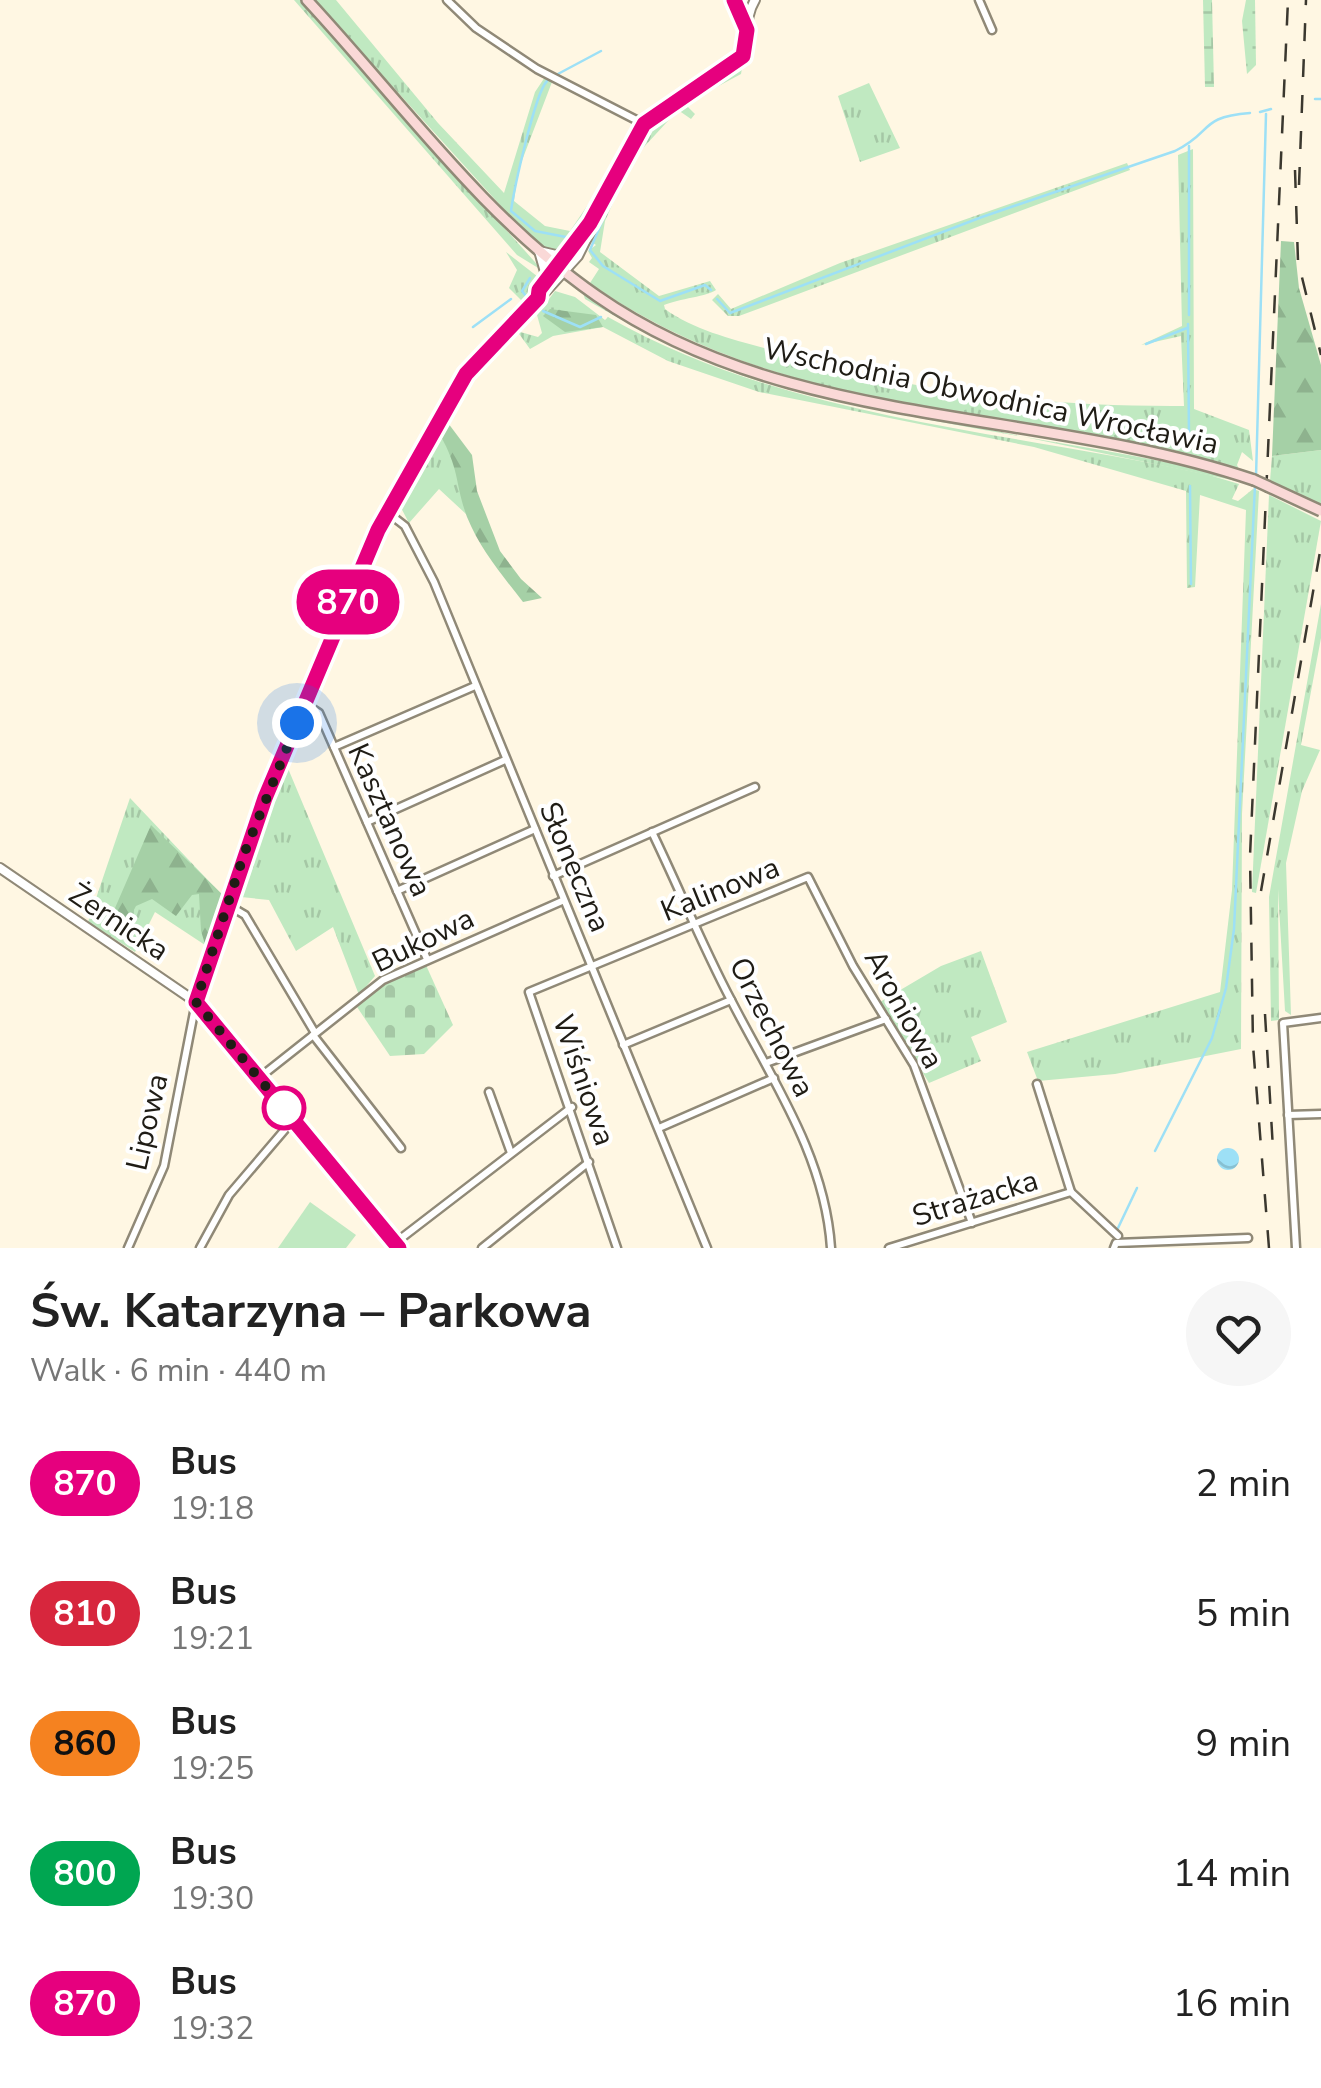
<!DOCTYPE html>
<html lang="en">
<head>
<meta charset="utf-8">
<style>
  body { margin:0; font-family:"Nunito Sans",sans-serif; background:#f6f6f6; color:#222; height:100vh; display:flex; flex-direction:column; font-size:38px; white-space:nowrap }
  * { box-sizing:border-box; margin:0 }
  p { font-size:32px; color:#767676 }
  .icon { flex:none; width:55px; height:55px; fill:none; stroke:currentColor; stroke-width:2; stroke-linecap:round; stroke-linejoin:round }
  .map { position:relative; height:1248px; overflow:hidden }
  .panel { display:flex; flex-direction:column; background:#fff; flex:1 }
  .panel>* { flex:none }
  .badge { padding:0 20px; border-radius:32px; font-size:35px; line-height:65px }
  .you { position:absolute; width:50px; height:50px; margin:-25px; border:8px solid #fff; border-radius:50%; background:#1a73e8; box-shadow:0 0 0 15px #1a73e833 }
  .map>.badge { position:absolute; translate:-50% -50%; box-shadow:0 0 0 5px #fff }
  .round { display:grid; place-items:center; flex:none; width:105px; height:105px; border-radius:52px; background:#f6f6f6 }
  .overview { display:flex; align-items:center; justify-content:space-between; height:170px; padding:0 30px }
  h1 { font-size:48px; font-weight:700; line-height:75px }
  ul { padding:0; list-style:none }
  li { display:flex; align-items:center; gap:30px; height:130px; padding:0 30px }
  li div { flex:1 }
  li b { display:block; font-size:38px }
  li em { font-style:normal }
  li .badge { min-width:110px; font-weight:700; text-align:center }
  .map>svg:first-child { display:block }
  .grass { fill:url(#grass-tufts) }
  .forest { fill:url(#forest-firs) }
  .wetland { fill:url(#wetland-marsh) }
  .cemetery { fill:url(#cemetery-stones) }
  .garden { fill:#c0e9c1 }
  .water { fill:url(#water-waves) }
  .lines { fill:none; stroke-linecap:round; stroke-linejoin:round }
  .stream { stroke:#9de0f6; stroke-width:2.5 }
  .minor-casing { stroke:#908977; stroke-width:11 }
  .tertiary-casing { stroke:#908977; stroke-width:12 }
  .secondary-casing { stroke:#908977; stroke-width:14 }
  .minor { stroke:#fff; stroke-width:6 }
  .tertiary { stroke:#fff; stroke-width:8 }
  .secondary { stroke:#fad9d7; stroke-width:9 }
  .rail { stroke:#3b382f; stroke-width:2.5; stroke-dasharray:18 18; stroke-linecap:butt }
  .secondary-bridge-casing { stroke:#908977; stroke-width:14; stroke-linecap:butt }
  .secondary-bridge { stroke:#fad9d7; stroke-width:9 }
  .line-casing { stroke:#fff; stroke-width:22 }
  .line { stroke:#e6007e; stroke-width:15 }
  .walk { stroke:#1f1c15; stroke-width:10; stroke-dasharray:0 18 }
  .stop-dot { fill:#fff; stroke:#e6007e; stroke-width:5 }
  .labels { text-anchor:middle; stroke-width:8; stroke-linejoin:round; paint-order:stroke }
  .street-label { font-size:30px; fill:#1f1c15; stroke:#fff }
</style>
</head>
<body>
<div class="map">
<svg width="1321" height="1248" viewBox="0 0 1321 1248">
  <defs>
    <pattern id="grass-tufts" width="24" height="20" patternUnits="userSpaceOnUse" patternTransform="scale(2.5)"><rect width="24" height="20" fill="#c0e9c1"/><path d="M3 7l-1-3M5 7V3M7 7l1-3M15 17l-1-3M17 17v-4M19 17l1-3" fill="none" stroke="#a5c7a5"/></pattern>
    <pattern id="forest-firs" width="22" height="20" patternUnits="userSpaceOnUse" patternTransform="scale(2.5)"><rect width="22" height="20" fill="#a5d0a6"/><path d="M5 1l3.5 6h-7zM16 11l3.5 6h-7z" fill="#8eb28e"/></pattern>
    <pattern id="wetland-marsh" width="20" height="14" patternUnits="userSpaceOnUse" patternTransform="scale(2.5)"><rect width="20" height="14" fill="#c0e9c1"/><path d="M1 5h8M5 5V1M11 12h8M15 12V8" fill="none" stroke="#a5c7a5"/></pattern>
    <pattern id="cemetery-stones" width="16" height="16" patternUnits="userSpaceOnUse" patternTransform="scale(2.5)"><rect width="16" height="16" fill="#c0e9c1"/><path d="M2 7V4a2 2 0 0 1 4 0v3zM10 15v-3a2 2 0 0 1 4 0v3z" fill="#a5c7a5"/></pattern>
    <pattern id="water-waves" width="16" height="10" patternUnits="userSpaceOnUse" patternTransform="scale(2.5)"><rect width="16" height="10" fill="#9de0f6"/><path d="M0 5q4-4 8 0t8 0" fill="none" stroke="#87c0d2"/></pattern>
  </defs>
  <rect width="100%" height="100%" fill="#fff7e3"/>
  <!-- grass -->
  <g class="grass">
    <path d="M294 0H300L543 271 517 255Z"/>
    <path d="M314 0H336L438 123 504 193 535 92 545 77 552 82 518 171 514 201 545 226 570 231 604 181 608 183 568 249C544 259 526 232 510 216Z"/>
    <path d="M742 68 741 74 685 104 695 114 691 119 678 110 632 160 605 221 600 252 659 296 710 281 716 290C709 296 678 299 664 305L665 309C692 329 731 339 764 348 900 391 1042 407 1184 406L1181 336 1141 345 1182 326 1178 155 1193 149 1194 409 1249 430 1253 461 1242 452 1237 465 1240 471 1185 456C990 417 755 401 590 283L599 269 589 262 592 258 588 251 596 245 590 241 648 125Z"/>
    <path d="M869 83 900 148 860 162 838 96Z"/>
    <path d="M1127 163 1130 170 739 316H728L712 300 718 294 731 309 840 263Z"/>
    <path d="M506 252 542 280 532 295 529 292 524 298 525 304 509 288 517 270Z"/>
    <path d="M555 291 575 297 605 320 608 317C792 421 1006 430 1209 475L1239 484 1232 499 1238 501 1253 489 1259 491 1242 814 1241 1049 1115 1074 1038 1081 1027 1052 1220 992 1232 890 1246 510 1200 495 1195 587 1187 588 1186 491 1034 447 759 392 668 361 603 327 553 336 530 349 517 331 538 337 542 333 537 315Z"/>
    <path d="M583 293C762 413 983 424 1191 467L1241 482 765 383C700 363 643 332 585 299Z"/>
    <path d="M440 435 458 465 466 514 439 489 409 523 399 504Z"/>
    <path d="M1321 450V506L1270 481 1272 456Z"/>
    <path d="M1269 495 1321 521 1256 893 1252 892Z"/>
    <path d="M1321 604V638L1301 745 1320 750 1302 791 1286 863 1291 1015 1285 1011 1278 889 1279 1020 1271 1021 1269 897Z"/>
    <path d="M287 766 375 976 359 995 333 927 296 951 269 900 241 897Z"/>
    <path d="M130 798 222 895 205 945 155 912 135 952 88 922Z"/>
    <path d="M981 951 1007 1022 971 1037 981 1061 929 1083 880 1002 941 966Z"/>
  </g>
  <!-- forest -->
  <g class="forest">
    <path d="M1281 241 1294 242 1299 288 1321 365V450L1272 456Z"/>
    <path d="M550 309 596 315 603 327 565 332 543 316Z"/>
    <path d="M448 423 472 455 477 491 500 551 521 579 542 598 523 602C502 575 480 549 467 517 455 484 460 470 440 435Z"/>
    <path d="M151 825 225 897 208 954 201 931 199 894 192 895 176 916 152 899 136 906 128 921 115 908Z"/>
  </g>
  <!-- wetland -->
  <g class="wetland">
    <path d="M1203 0H1212L1214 87H1205Z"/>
    <path d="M1246 0H1255L1256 65 1247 74 1242 21Z"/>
  </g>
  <!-- cemetery -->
  <path class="cemetery" d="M425 963 453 1025 424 1054 390 1056 355 1004 388 980Z"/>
  <!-- garden -->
  <path class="garden" d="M310 1202 356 1235 346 1248H278Z"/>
  <!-- water -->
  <circle class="water" cx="1228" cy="1159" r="11"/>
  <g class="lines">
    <!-- stream -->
    <g class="stream">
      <path d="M556 75 601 51"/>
      <path d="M547 81C535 93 514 189 511 211L535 231 571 238 598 194"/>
      <path d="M1315 99H1321"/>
      <path d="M1260 112 1271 109"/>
      <path d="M608 207 590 250 603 266 660 301 705 285 711 290"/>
      <path d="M526 296 522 291 530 278"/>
      <path d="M717 299 730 313 982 217 1175 151C1214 132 1198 117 1250 113"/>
      <path d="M543 311 580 327 601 317"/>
      <path d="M1189 315V146"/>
      <path d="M1188 324 1189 437"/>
      <path d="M473 327 511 299"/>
      <path d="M1146 344 1187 328"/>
      <path d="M1256 477 1266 114"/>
      <path d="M1190 486 1191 584"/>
      <path d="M1155 1151 1212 1038 1226 988 1234 929 1255 485"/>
      <path d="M1118 1228 1137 1188"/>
    </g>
    <defs>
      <g id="minor">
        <path d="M447 0 476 28 537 69 644 124"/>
        <path d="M734 0 744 21"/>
        <path d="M979 0 992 30"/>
        <path d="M387 512 405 526 434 582 707 1248"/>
        <path d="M305 704 319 713 427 959"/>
        <path d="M334 747 475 686"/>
        <path d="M367 822 505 760"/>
        <path d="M652 832C679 888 702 945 731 1000 772 1080 825 1156 831 1248"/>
        <path d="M553 876 755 787"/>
        <path d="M397 891 535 829"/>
        <path d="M228 905 245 915 315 1033"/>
        <path d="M313 1035 401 1148"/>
        <path d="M623 1045 731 1000"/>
        <path d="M766 1063 886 1019"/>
        <path d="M259 1078 383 980 562 901"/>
        <path d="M1037 1084 1071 1192"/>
        <path d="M489 1092 511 1153"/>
        <path d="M1288 1115 1321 1114"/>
        <path d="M659 1128 774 1078"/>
        <path d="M395 1243 572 1107"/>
        <path d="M128 1248 164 1166 196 1002"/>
        <path d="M200 1248 229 1195 293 1120"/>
        <path d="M482 1248 589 1162"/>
        <path d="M617 1248 529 992 808 877 853 966 914 1065 972 1223"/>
        <path d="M889 1248 1071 1192 1118 1236"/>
        <path d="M1114 1248 1116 1243 1248 1238"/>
        <path d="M1296 1248 1283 1023 1321 1018"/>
      </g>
      <g id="tertiary">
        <path d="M539 251 556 255 568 252"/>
        <path d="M539 251 547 279"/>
        <path d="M537 298 587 227"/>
        <path d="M0 868 196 1002 399 1248"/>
        <path d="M196 1002 265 798 378 530 454 392 578 256 644 124 743 55C752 35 742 22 755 0"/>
      </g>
      <path id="secondary" d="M307 0C400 100 483 217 597 296 789 430 1039 407 1254 480"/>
    </defs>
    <!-- minor casing -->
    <use href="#minor" class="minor-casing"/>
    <!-- tertiary casing -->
    <use href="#tertiary" class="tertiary-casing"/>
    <!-- secondary casing -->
    <use href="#secondary" class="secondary-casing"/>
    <!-- minor -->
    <use href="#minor" class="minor"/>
    <!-- tertiary -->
    <use href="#tertiary" class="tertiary"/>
    <!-- secondary -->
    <use href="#secondary" class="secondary"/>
    <!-- rail -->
    <g class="rail">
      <path d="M1295 170 1298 261 1321 355"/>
      <path d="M1299 185 1306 0"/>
      <path d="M1261 891 1321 546"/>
      <path d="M1265 1014 1273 1149"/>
      <path d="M1269 1248 1253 1045 1250 856 1288 0"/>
    </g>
    <defs>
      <path id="secondary-bridge" d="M1254 480 1321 511"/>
    </defs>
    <!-- secondary-bridge casing -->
    <use href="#secondary-bridge" class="secondary-bridge-casing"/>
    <!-- secondary-bridge -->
    <use href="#secondary-bridge" class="secondary-bridge"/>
  </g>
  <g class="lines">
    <defs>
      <path id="line" d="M399 1248 196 1002 265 798 378 530 466 374 538 298 539 290 590 223 644 124 743 56 747 30 734 0"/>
    </defs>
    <!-- line casing -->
    <use href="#line" class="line-casing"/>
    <!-- line -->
    <use href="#line" class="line"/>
    <!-- walk -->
    <path class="walk" d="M284 1108 286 1111 196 1002 244 854 297 723"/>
  </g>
  <!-- markers -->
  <circle class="stop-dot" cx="284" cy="1108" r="20"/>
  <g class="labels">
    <!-- street labels -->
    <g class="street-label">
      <text transform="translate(991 396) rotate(12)" y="10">Wschodnia Obwodnica Wrocławia</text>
      <text transform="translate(390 820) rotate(66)" y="10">Kasztanowa</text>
      <text transform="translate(575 867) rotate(67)" y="10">Słoneczna</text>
      <text transform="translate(720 889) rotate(-22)" y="10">Kalinowa</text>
      <text transform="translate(119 922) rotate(34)" y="10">Żernicka</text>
      <text transform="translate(423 940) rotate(-26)" y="10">Bukowa</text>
      <text transform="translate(904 1009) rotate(61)" y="10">Aroniowa</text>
      <text transform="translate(772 1027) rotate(63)" y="10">Orzechowa</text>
      <text transform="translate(584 1080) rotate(71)" y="10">Wiśniowa</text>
      <text transform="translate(147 1122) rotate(-77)" y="10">Lipowa</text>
      <text transform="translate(975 1198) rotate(-17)" y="10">Strażacka</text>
    </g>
  </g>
</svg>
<div class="you" style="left:297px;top:723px"></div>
<b class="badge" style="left:348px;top:602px;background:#e6007e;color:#fff">870</b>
</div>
<section class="panel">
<div class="overview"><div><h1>Św. Katarzyna – Parkowa</h1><p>Walk · 6 min · 440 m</p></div><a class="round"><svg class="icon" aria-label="heart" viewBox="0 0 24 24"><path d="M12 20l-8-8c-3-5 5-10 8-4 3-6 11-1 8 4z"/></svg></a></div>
<ul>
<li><span class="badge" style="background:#e6007e;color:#fff">870</span><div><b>Bus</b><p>19:18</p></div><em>2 min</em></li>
<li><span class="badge" style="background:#d7263d;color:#fff">810</span><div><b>Bus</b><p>19:21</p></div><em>5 min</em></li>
<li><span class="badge" style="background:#f58220;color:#111">860</span><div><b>Bus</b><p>19:25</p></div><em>9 min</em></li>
<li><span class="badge" style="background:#00a651;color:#fff">800</span><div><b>Bus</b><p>19:30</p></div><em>14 min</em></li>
<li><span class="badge" style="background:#e6007e;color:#fff">870</span><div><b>Bus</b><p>19:32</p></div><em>16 min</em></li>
</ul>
</section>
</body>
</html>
